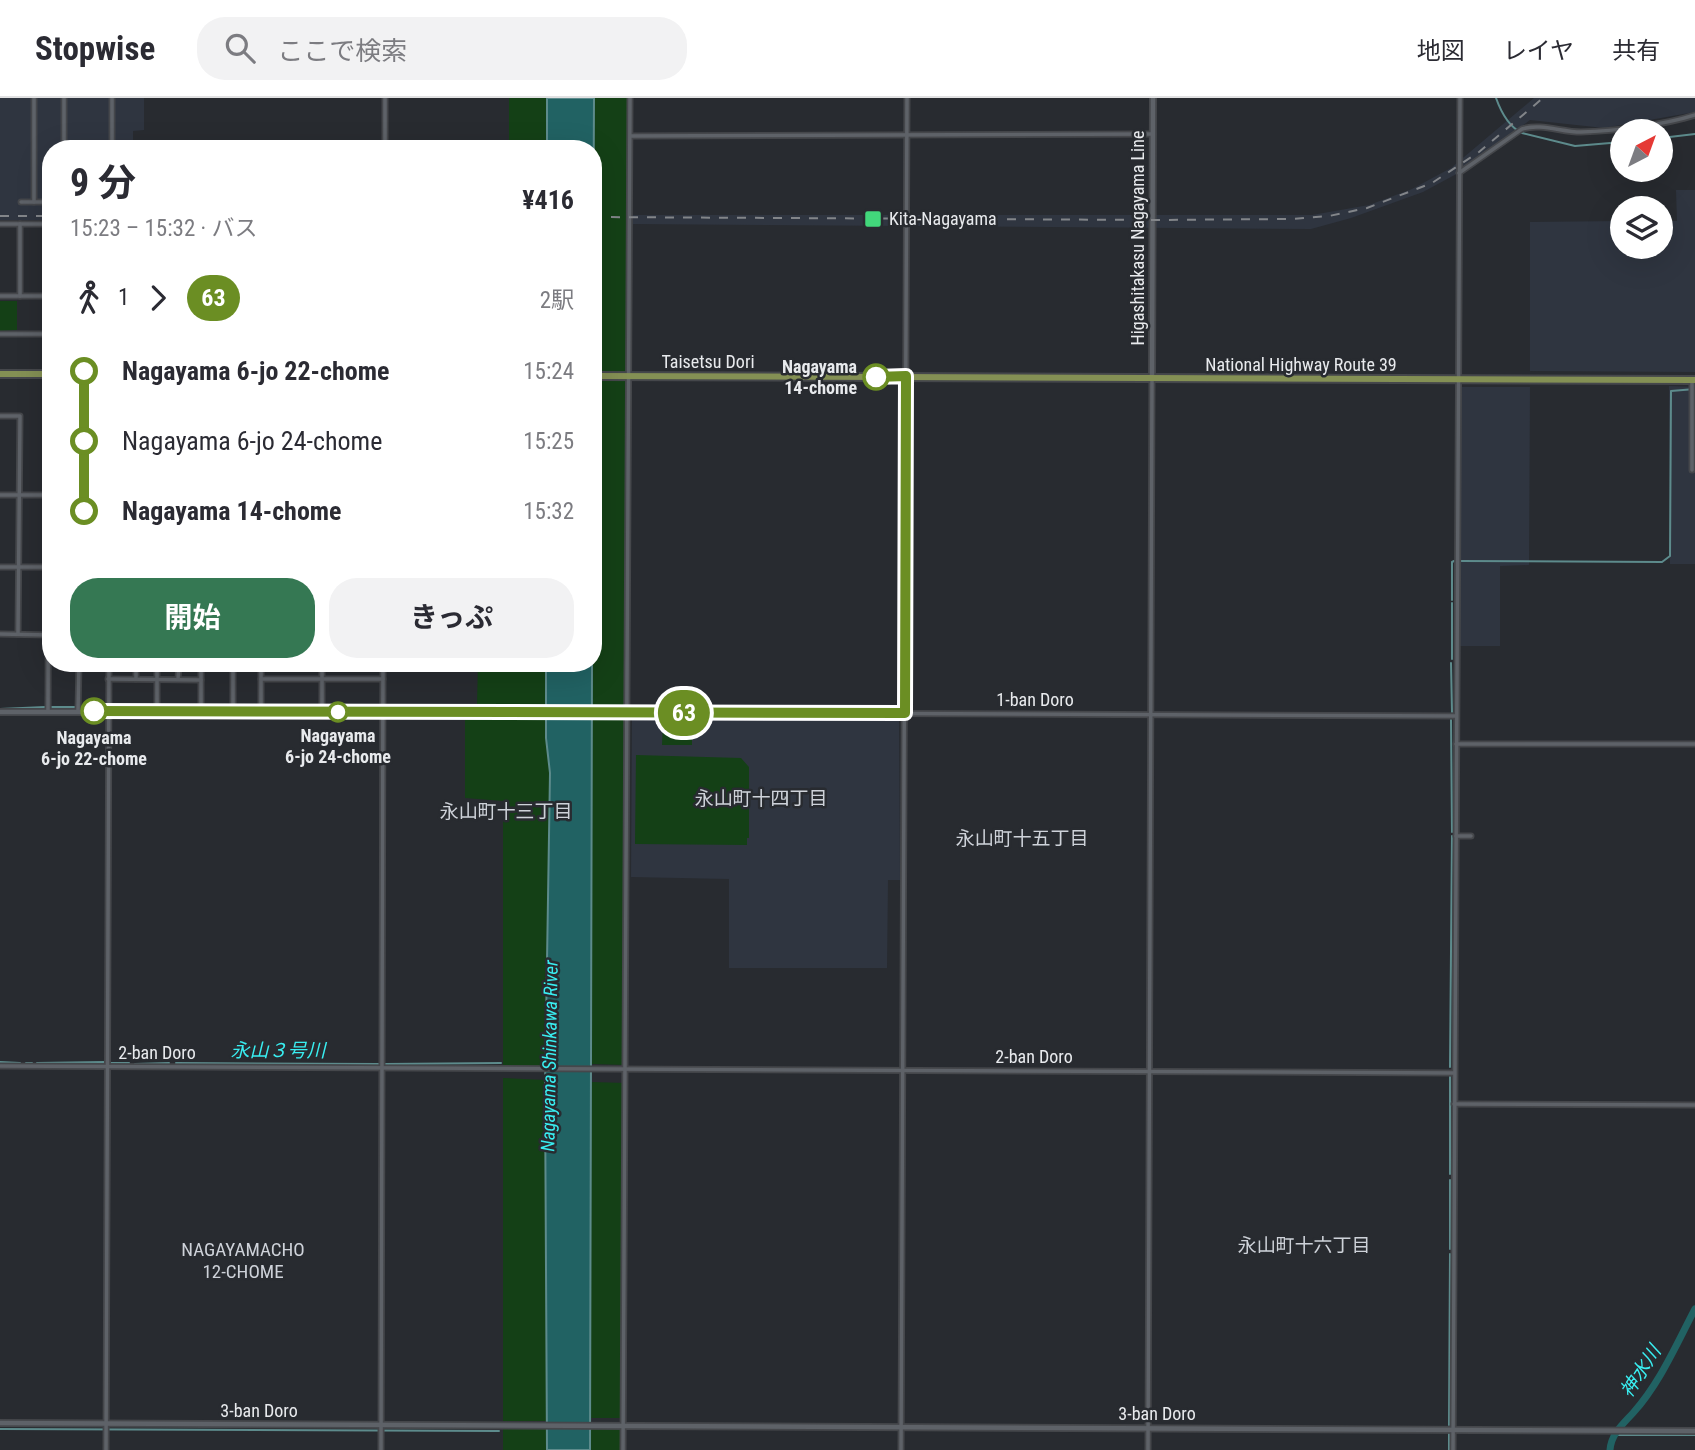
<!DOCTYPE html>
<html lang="ja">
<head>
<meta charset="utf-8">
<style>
  body { margin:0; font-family:"Roboto Condensed","Noto Sans JP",sans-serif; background:#f2f2f3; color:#2b2b33; height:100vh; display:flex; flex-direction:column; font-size:26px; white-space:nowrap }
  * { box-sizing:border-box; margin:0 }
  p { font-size:23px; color:#7c7c81 }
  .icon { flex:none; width:38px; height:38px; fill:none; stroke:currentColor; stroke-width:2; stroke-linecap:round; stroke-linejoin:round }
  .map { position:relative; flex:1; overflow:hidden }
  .side { position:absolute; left:42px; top:42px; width:560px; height:532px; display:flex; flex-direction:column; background:#fff; border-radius:28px; box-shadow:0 7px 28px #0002 }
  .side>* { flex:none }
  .badge { padding:0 14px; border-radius:23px; font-size:24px; line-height:46px }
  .needle { width:46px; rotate:41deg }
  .tools { position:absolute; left:1610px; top:21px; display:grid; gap:14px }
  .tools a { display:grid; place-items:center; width:63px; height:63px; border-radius:50%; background:#fff; box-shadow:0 7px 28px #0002; font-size:35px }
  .map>.badge { position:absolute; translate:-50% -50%; box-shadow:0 0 0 4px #fff }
  .legs { display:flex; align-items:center; gap:10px; height:77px; padding:0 28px; font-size:23px }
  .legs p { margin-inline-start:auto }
  .overview { display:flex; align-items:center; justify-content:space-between; height:119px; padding:0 28px }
  h1 { font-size:38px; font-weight:700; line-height:52px }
  .action { display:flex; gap:14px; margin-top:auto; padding:14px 28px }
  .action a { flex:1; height:80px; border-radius:28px; background:#357853; color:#fff; font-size:28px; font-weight:700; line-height:80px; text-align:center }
  .action a+a { background:#f2f2f3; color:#2b2b33 }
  ul { padding:0 28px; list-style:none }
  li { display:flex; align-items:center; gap:24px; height:70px; font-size:26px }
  li i { display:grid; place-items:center; width:10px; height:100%; margin:0 9px; background:currentColor }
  li i::after { content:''; width:18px; height:18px; margin:-9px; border:5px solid; border-radius:50%; background:#fff }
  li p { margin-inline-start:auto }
  li:first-child i { background:linear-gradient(#0000 50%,currentColor 0) }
  li:last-child i { background:linear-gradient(currentColor 50%,#0000 0) }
  header { display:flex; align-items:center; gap:42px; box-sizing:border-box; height:98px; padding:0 35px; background:#fff; border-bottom:2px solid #e1e1e2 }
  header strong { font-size:33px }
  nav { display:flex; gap:38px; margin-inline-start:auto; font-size:24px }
  .search { width:490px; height:63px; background:#f2f2f3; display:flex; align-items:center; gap:18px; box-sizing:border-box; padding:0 24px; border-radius:28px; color:#7c7c81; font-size:26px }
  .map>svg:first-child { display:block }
  .built { fill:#2f3540 }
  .green { fill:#144016 }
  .water { fill:#216263; stroke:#5d8b8c; stroke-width:2 }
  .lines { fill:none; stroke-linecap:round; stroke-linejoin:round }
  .stream { stroke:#5d8b8c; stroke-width:2 }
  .river { stroke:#216263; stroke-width:7 }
  .minor-casing { stroke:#45474b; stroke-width:7 }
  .tertiary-casing { stroke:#45474b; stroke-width:8 }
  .secondary-casing { stroke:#45474b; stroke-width:8 }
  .trunk-casing { stroke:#45474b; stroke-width:10 }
  .minor { stroke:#5e6268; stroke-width:3.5 }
  .tertiary { stroke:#5e6268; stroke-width:4.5 }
  .secondary { stroke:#5e6268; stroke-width:4.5 }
  .trunk { stroke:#849054; stroke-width:6 }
  .rail { stroke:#828589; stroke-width:2; stroke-dasharray:9 9; stroke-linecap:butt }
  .line-1-casing { stroke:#fff; stroke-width:16 }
  .line-1 { stroke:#6b8e23; stroke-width:10 }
  .poi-dot { fill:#42d77b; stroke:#282b30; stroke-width:2.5 }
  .stop-1-dot { fill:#fff; stroke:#6b8e23; stroke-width:3.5 }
  .labels { text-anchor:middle; stroke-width:5; stroke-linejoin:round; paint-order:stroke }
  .poi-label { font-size:18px; fill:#e8eaed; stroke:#282b30; text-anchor:start }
  .street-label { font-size:18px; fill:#e8eaed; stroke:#282b30 }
  .stop-label { font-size:18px; font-weight:bold; fill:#e8eaed; stroke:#282b30 }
  .neighbourhood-label { font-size:19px; fill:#ced2d9; stroke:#282b30 }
  .water-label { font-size:19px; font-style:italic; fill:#39eef1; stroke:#282b30 }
</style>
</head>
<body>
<header>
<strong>Stopwise</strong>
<div class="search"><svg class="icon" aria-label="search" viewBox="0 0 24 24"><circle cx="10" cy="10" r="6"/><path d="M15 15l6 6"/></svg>ここで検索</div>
<nav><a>地図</a><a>レイヤ</a><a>共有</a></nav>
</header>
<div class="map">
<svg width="1695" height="1352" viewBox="0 0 1695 1352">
  <rect width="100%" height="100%" fill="#282b30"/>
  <!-- built -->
  <g class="built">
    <path d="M0 0H144V32L133 33V51H51V122H0Z"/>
    <path d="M1534 0H1695V14L1604 30 1530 22 1462 73 1423 94 1351 120 1311 131 633 126V117H1312L1369 107 1412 91 1451 70Z"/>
    <path d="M1676 92H1695V274L1530 273V124L1622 123V149H1661V123H1677Z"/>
    <path d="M1669 288 1695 289V466H1670Z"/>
    <path d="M1459 289H1530L1529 467 1500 468V548H1458Z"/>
    <path d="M632 619H899L900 782H888L887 870H729V781L631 779Z"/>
  </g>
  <!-- green -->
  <g class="green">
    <rect x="509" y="0" width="39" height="51"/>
    <path d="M594 0H627L628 276 593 274Z"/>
    <path d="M0 203H17V232L0 233Z"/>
    <path d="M593 280 628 281V612L592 611Z"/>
    <path d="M478 565H546L545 610H465V607L477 606Z"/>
    <path d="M465 617H546L550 675 545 974H503V703L465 700Z"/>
    <path d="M592 618H628L626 967 591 966Z"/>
    <path d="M663 624 692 625V647H662Z"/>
    <path d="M636 657 741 660 749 669V740H747V747L635 746Z"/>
    <path d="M503 980 545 982 547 1323H503Z"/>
    <path d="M591 984 626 985 623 1320H590Z"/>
    <path d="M503 1329 547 1330V1352H503Z"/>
    <path d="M590 1331H624L623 1352H590Z"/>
  </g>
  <!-- water -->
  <g class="water">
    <path d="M547 0H594L593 203V51H547Z"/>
    <path d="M546 565H592L590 1352H547L545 989 550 675 546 640Z"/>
  </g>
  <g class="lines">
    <!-- stream -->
    <g class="stream">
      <path d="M1496 0C1501 14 1509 29 1522 35L1575 48 1622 44"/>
      <path d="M1661 40 1695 36"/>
      <path d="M1460 463 1662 464 1670 458 1671 293 1695 291"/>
      <path d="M1452 502V464L1454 463"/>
      <path d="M1452 561V505"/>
      <path d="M1451 565 1452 614"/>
      <path d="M177 608 183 609"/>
      <path d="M500 608H503"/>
      <path d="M52 609H75"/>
      <path d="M82 609H93"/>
      <path d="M118 609H128"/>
      <path d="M134 609H145"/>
      <path d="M149 609H153"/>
      <path d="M160 609H169"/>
      <path d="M189 609 197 610"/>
      <path d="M236 609 255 610"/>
      <path d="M327 609H337"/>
      <path d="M342 609H348"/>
      <path d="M354 609 364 610"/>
      <path d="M386 609H454"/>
      <path d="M464 609 493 608"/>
      <path d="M205 610 229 609"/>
      <path d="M267 610H274"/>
      <path d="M278 610H286"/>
      <path d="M291 610H301"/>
      <path d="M305 610H307"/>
      <path d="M312 610H317"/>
      <path d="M368 610H375"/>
      <path d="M0 611 45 609"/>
      <path d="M1451 622 1452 734"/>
      <path d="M0 964 20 965"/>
      <path d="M26 965H32"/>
      <path d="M37 965 104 964"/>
      <path d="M111 965H129"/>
      <path d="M176 965 379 966"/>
      <path d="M135 966 169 965"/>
      <path d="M385 966 501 965"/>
      <path d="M1450 969 1452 738"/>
      <path d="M1450 979V1076"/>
      <path d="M1450 1151V1082"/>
      <path d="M1449 1327 1450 1156"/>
      <path d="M0 1331 499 1333"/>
      <path d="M1615 1337H1695"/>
      <path d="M1449 1352V1335"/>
    </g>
    <!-- river -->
    <path class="river" d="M1610 1352C1611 1336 1623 1326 1633 1315 1660 1285 1676 1247 1695 1211"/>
    <defs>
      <g id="minor">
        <path d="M34 0V104"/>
        <path d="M112 0V51"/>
        <path d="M385 0V51"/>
        <path d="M631 38 1153 36"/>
        <path d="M64 51V0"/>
        <path d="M1459 75 1522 31C1541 25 1561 34 1581 34 1614 33 1664 27 1695 17"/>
        <path d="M21 104H51"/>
        <path d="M0 126H50"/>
        <path d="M0 198H51"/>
        <path d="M20 198V126"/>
        <path d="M50 198V126"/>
        <path d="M0 236H51"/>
        <path d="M0 318H20L18 536"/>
        <path d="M1692 372V282"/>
        <path d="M0 397H50"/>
        <path d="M0 469H49"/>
        <path d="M0 536 49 537"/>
        <path d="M108 581 201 582"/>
        <path d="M136 581V565"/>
        <path d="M178 581 179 565"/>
        <path d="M261 581H383"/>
        <path d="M78 613 79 565"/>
        <path d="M157 613V565"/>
        <path d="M201 613V565"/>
        <path d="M233 613V565"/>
        <path d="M261 613V565"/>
        <path d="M322 613V565"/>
        <path d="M48 614 49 276"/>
        <path d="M525 614 1455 618"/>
        <path d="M1456 646H1695"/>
        <path d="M1456 738H1471"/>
        <path d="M0 968 1454 975"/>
        <path d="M1454 1006 1695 1007"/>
        <path d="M106 1352 109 565"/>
        <path d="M381 1352 383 565"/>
        <path d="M623 1352 630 0"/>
        <path d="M901 1352 907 0"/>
        <path d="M1148 1352 1152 280"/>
        <path d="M1453 1352 1460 0"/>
      </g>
      <g id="tertiary">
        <path d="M0 614H525"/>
        <path d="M0 1325 1695 1333"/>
      </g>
      <path id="secondary" d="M1152 280 1153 0"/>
      <g id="trunk">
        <path d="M0 276H51"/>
        <path d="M593 278 1695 282"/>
      </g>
    </defs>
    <!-- minor casing -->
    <use href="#minor" class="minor-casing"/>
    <!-- tertiary casing -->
    <use href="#tertiary" class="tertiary-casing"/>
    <!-- secondary casing -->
    <use href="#secondary" class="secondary-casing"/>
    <!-- trunk casing -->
    <use href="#trunk" class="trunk-casing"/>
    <!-- minor -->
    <use href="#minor" class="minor"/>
    <!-- tertiary -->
    <use href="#tertiary" class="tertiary"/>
    <!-- secondary -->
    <use href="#secondary" class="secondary"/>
    <!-- trunk -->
    <use href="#trunk" class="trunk"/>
    <!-- rail -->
    <g class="rail">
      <path d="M0 118H51"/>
      <path d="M593 119 1152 122 1293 121 1329 118 1367 110 1432 85 1479 54 1543 0"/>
    </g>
  </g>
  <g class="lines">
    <defs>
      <path id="line-1" d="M94 613 905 615 906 278 876 279"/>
    </defs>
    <!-- line-1 casing -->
    <use href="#line-1" class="line-1-casing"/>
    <!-- line-1 -->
    <use href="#line-1" class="line-1"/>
  </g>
  <!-- markers -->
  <rect class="poi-dot" x="864" y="112" width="18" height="18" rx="3.5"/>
  <g class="stop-1-dot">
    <circle cx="876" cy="279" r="12"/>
    <circle cx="94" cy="613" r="12"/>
    <circle cx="338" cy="614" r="9"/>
  </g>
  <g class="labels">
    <!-- poi labels -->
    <g class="poi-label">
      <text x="889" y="127">Kita-Nagayama</text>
    </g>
    <!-- street labels -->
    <g class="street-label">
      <text transform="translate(1138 140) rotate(-90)" y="6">Higashitakasu Nagayama Line</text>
      <text x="708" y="270">Taisetsu Dori</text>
      <text x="1301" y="273">National Highway Route 39</text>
      <text x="1035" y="608">1-ban Doro</text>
      <text x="157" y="961">2-ban Doro</text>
      <text x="1034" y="965">2-ban Doro</text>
      <text x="259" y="1319">3-ban Doro</text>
      <text x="1157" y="1322">3-ban Doro</text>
    </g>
    <!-- stop labels -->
    <g class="stop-label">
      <text x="857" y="275" text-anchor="end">Nagayama<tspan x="857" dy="21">14-chome</tspan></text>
      <text x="338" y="644">Nagayama<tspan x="338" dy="21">6-jo 24-chome</tspan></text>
      <text x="94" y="646">Nagayama<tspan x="94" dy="21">6-jo 22-chome</tspan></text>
    </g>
    <!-- neighbourhood labels -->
    <g class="neighbourhood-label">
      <text x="761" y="707">永山町十四丁目</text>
      <text x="506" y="720">永山町十三丁目</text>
      <text x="1022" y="747">永山町十五丁目</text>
      <text x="1304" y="1154">永山町十六丁目</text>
      <text x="243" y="1158">NAGAYAMACHO<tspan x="243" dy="22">12-CHOME</tspan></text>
    </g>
    <!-- water labels -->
    <g class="water-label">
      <text x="278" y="959">永山３号川</text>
      <text transform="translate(549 958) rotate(-89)" y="7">Nagayama Shinkawa River</text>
      <text transform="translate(1640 1273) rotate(-57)" y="7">神水川</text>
    </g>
  </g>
</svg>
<div class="tools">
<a><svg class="needle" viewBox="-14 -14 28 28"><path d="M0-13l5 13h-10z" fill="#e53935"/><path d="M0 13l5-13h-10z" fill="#7c7c81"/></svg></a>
<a><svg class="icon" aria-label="layers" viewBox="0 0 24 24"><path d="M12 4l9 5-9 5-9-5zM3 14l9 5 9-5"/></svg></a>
</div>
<b class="badge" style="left:684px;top:615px;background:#6b8e23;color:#fff">63</b>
<section class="side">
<div class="overview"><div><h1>9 分</h1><p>15:23 – 15:32 · バス</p></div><b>¥416</b></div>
<div class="legs"><svg class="icon" aria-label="walk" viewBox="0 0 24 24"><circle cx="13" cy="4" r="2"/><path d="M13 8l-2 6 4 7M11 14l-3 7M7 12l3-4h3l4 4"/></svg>1<svg class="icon" aria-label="forward" viewBox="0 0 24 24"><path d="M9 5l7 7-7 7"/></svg><b class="badge" style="background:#6b8e23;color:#fff">63</b><p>2駅</p></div>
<ul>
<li><i style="color:#6b8e23"></i><b>Nagayama 6-jo 22-chome</b><p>15:24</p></li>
<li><i style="color:#6b8e23"></i><span>Nagayama 6-jo 24-chome</span><p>15:25</p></li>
<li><i style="color:#6b8e23"></i><b>Nagayama 14-chome</b><p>15:32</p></li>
</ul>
<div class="action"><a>開始</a><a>きっぷ</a></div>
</section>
</div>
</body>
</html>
